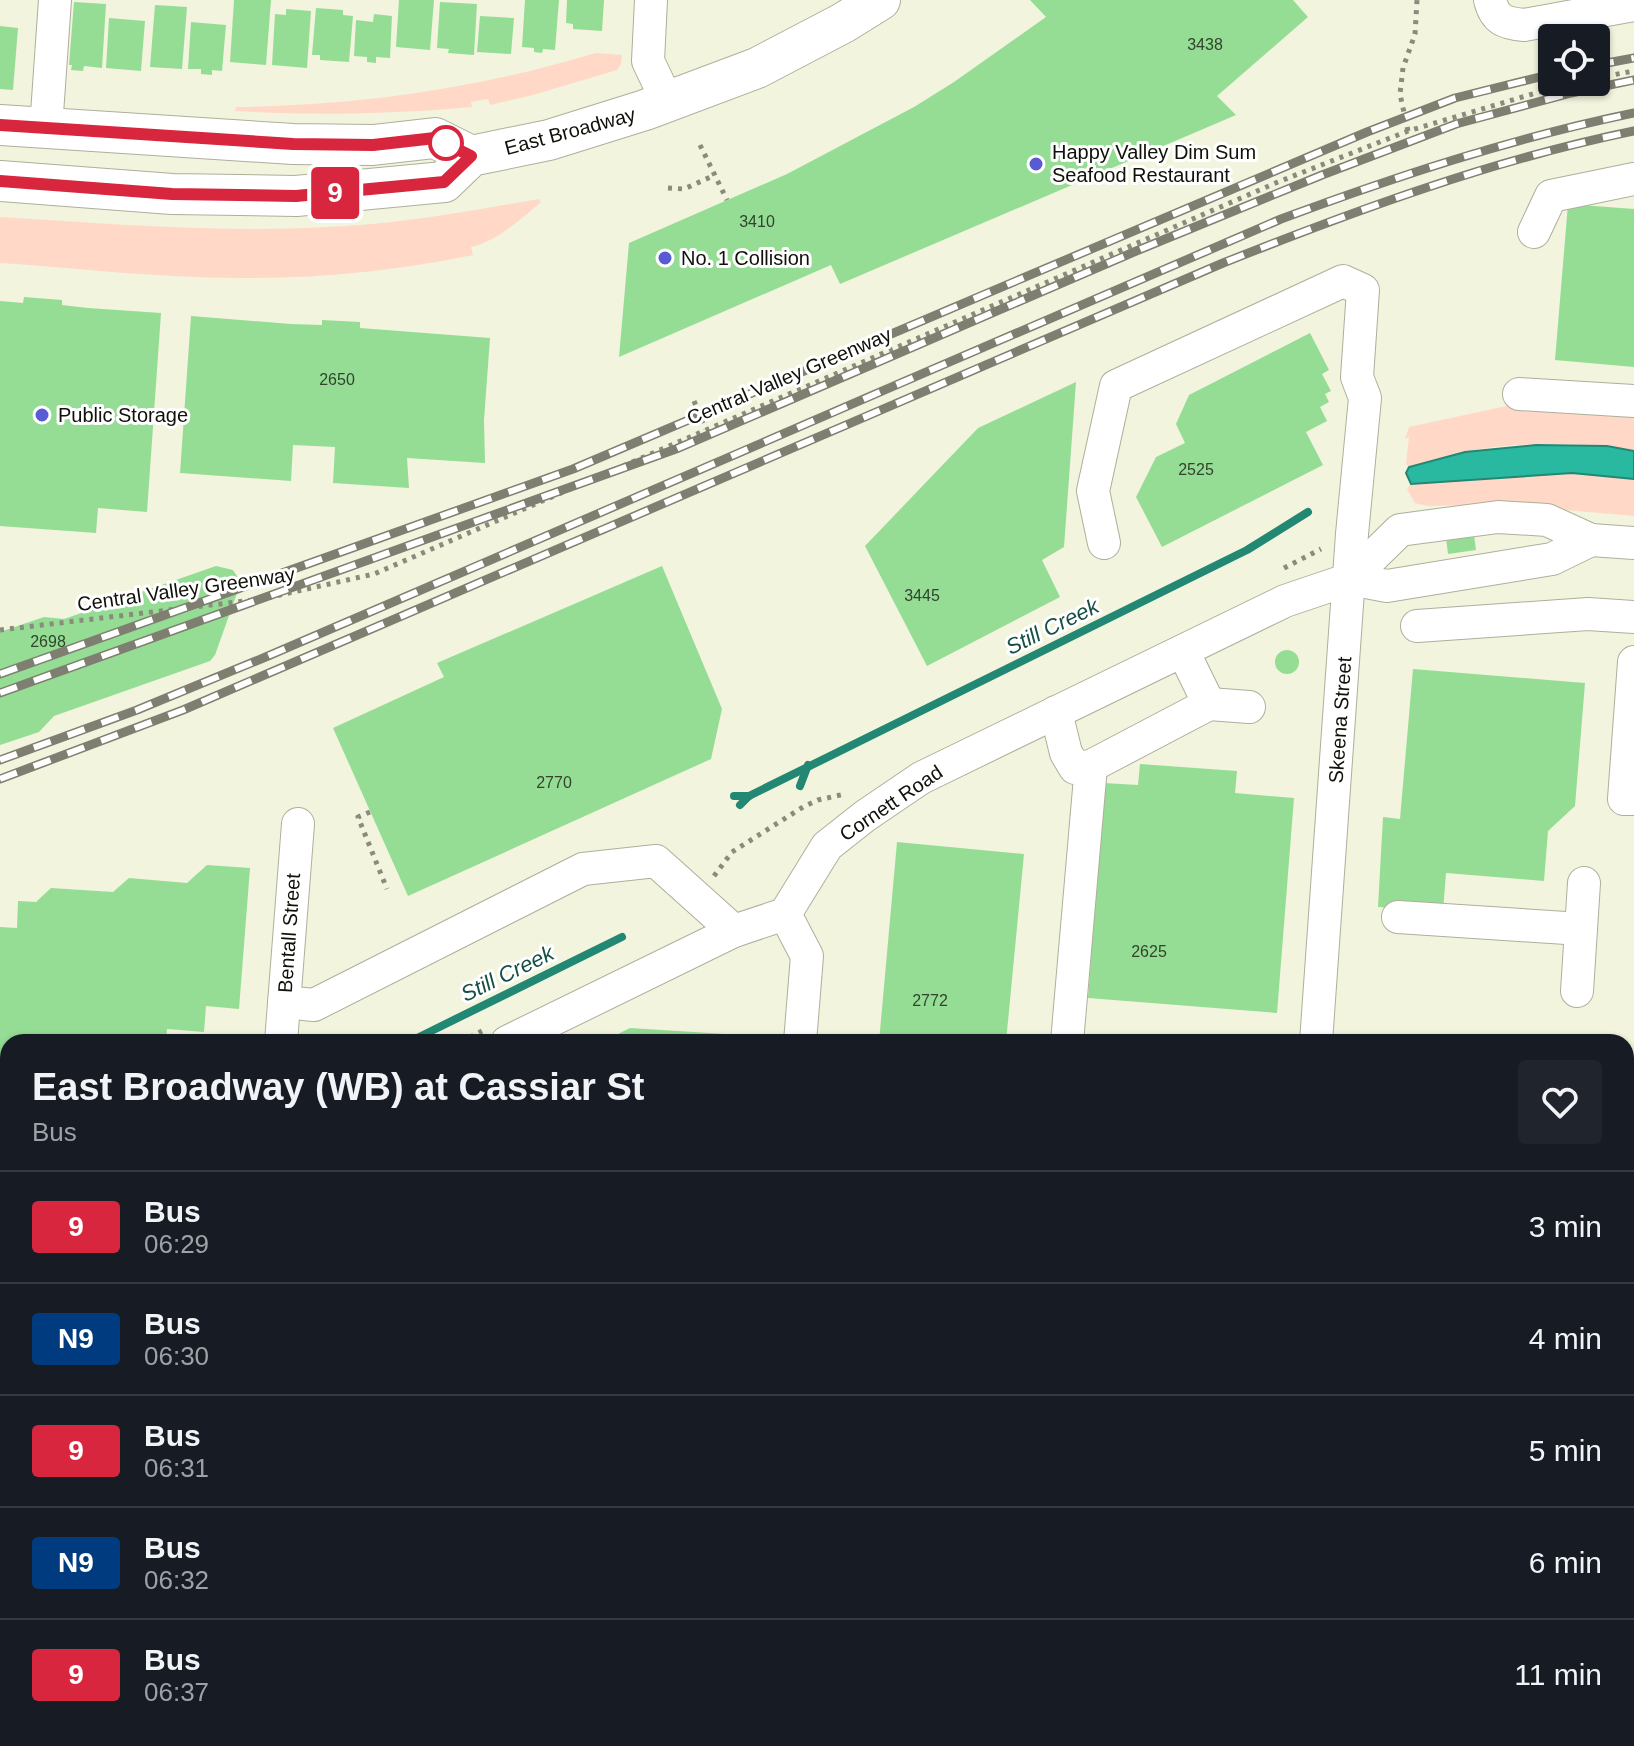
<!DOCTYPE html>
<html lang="en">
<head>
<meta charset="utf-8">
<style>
  body { margin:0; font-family:Arial,sans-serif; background:#20242c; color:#f1f3f6; height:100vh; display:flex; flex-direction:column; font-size:30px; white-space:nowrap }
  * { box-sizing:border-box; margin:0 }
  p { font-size:26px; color:#9ea1a6 }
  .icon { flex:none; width:44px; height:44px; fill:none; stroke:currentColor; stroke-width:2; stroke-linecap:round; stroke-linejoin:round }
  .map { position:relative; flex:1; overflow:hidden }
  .drawer { position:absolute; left:0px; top:1034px; width:1634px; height:712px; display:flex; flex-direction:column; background:#171b24; border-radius:24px 24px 0 0; box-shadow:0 2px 6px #0004 }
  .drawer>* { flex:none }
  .badge { padding:0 16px; border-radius:6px; font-size:28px; line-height:52px }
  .buttons { position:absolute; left:1538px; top:24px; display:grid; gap:16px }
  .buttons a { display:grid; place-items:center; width:72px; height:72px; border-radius:8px; background:#171b24; box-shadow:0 2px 6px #0004; font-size:40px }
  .map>.badge { position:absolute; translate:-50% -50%; box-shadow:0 0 0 4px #fff }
  .round { display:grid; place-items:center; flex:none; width:84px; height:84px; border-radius:8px; background:#20242c }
  .summary { display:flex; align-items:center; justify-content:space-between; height:136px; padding:0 32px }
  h1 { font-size:38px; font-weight:700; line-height:60px }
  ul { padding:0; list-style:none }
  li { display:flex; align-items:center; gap:24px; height:112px; padding:0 32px; border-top:2px solid #363941 }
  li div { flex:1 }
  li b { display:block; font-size:30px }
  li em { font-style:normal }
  li .badge { min-width:88px; font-weight:700; text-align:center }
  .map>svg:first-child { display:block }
  .green { fill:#ffd8c8 }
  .water { fill:#29b9a0; stroke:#228773; stroke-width:2 }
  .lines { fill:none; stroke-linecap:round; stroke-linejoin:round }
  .stream { stroke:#228773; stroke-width:8 }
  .building { fill:#95dd95 }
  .minor-casing { stroke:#aeaf9b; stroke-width:34 }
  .major-casing { stroke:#aeaf9b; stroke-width:42 }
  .path { stroke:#8a8b7c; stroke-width:5; stroke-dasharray:4 6; stroke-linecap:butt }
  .minor { stroke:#fff; stroke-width:32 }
  .major { stroke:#fff; stroke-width:40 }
  .rail-casing { stroke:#7e7f70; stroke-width:9 }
  .rail { stroke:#fff; stroke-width:6; stroke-dasharray:18; stroke-linecap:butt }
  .line-casing { stroke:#fff; stroke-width:18 }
  .line { stroke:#d7263d; stroke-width:12 }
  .stop-dot { fill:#fff; stroke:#d7263d; stroke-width:4 }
  .poi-dot { fill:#585bd3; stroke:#fff; stroke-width:3 }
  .labels { text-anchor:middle; stroke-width:6; stroke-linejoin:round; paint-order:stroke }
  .number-label { font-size:16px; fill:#31442c }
  .street-label { font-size:20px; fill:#101109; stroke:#fff }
  .poi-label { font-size:20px; fill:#101109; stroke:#fff; text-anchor:start }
  .water-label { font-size:22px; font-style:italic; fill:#164f44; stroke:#fff }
</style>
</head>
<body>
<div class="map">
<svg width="1634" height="1746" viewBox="0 0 1634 1746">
  <rect width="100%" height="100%" fill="#f2f4de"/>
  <!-- green -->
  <g class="green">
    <path d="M596 53 622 55 621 64 617 70 533 95 490 105 488 99 471 102 472 107C392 114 315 116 235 111L236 107C358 106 480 88 596 53Z"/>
    <path d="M539 199 541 202C520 220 497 241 471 247L473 255C396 271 315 279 237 278 158 278 79 268 0 263V217C115 224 231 234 346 226 411 222 475 210 539 199Z"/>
    <path d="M1525 402 1634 415V451C1580 442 1518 441 1464 452 1445 456 1427 462 1409 467L1406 464 1409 437 1405 439 1409 427Z"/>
    <path d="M1572 473 1634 479V516L1498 504 1427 506 1415 503 1407 489 1411 484Z"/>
  </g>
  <!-- water -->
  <path class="water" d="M1536 445 1607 446 1634 451V479L1572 473 1411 484 1406 473 1409 467 1465 452Z"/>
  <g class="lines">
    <!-- stream -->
    <g class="stream">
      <path d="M800 786 808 765"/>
      <path d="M734 796H749"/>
      <path d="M740 805 749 796 1247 550 1308 512"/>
      <path d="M409 1042 622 937"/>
    </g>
  </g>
  <!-- building -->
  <g class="building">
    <path d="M234 0H271L266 65 230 62Z"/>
    <path d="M399 0H434L430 50 396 47Z"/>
    <path d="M525 0H559L555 50 543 49 542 53 534 52V48L522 47Z"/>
    <path d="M567 0H604L602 31 573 29V24L566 23Z"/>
    <path d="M1030 0H1293L1308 17 1217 96 1236 115 840 284 831 265 619 357 629 243 787 174 914 107 954 82 1046 17Z"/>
    <path d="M74 2 106 4 102 68 84 66 83 71 71 70 72 65H69Z"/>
    <path d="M440 2 477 4 474 55 448 53 449 49 437 48Z"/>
    <path d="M155 5 187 7 182 69 150 67Z"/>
    <path d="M316 8 343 10V15L353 16 349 62 320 60V55H312Z"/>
    <path d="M286 9 311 11 307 68 272 65 275 14 286 15Z"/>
    <path d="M374 14 392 16 390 58 376 57V63L367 62V57L354 56 356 20 373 22Z"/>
    <path d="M480 16 514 18 511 54 477 52Z"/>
    <path d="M109 18 145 21 141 71 106 68Z"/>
    <path d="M191 22 226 25 222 71 212 70V75L201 74V69H188Z"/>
    <path d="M0 26 18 28 13 90 0 89Z"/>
    <path d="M1568 204 1634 209V367L1555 360Z"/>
    <path d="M24 297 62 300V305L88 308 161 313 147 512 98 508 96 533 0 526V301L23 303Z"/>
    <path d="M191 316 291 324 322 325V320L360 322V328L490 338 484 420 485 463 407 458 409 488 333 483 335 447 293 445 291 481 180 473Z"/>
    <path d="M1310 333 1329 370 1322 374 1331 391 1325 394 1329 402 1320 407 1327 421 1306 432 1323 465 1162 547 1136 497 1156 457 1185 443 1176 424 1189 395Z"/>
    <path d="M1076 382 1064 547 1042 560 1060 597 927 666 865 546 978 428Z"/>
    <path d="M1474 535 1476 550 1448 554 1446 538Z"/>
    <path d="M216 566 233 570 241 582 215 655 210 661 54 716 39 732 0 745V632L44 617 64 619Z"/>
    <path d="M662 566 722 709 711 759 408 896 333 728 444 677 437 663Z"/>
    <circle cx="1287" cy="662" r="12"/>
    <path d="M1413 669 1585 683 1575 806 1548 831 1544 881 1446 873 1443 911 1378 907 1383 817 1400 819Z"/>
    <path d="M1140 764 1237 771 1235 793 1294 798 1277 1013 1088 998 1104 783 1138 785Z"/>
    <path d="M897 842 1024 854 1006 1042H879Z"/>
    <path d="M207 865 250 868 239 1009 206 1006 204 1032 167 1029 166 1042H8V1067L0 1066V927L17 928 18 901 36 902 51 888 113 892 129 878 187 883Z"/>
    <path d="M630 1028 741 1035V1042H602Z"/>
    <path d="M1626 1217 1634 1218V1746H1598L1599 1738H1626Z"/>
    <path d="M0 1468 8 1469V1738H194L193 1746H39L0 1743Z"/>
    <path d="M285 1738H669V1746H279V1741H285Z"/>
    <path d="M773 1738 797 1740V1746H772Z"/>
    <path d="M1358 1738H1409L1408 1746H1357Z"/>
    <path d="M1466 1738H1552L1555 1741V1746H1472Z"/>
  </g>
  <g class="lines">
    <defs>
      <g id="minor">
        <path d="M651 0 648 61 668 103"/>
        <path d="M1490 0C1495 20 1504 23 1524 25L1634 5"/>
        <path d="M46 128 55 0"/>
        <path d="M1534 232 1551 196 1634 179"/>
        <path d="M1519 394 1634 401"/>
        <path d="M1104 543 1093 491 1116 386 1343 281 1363 290 1357 377 1365 398 1352 534 1316 1042"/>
        <path d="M1350 579 1387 586 1552 559 1591 540"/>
        <path d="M1417 626 1588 614 1634 617"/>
        <path d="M1183 651 1209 704"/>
        <path d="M1634 662 1624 799H1634"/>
        <path d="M1056 712 1066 753 1075 768 1091 766 1209 704 1249 707"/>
        <path d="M785 914 807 956 800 1042"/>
        <path d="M1398 917 1581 929"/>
        <path d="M1577 991 1584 883"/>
        <path d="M284 1002 314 1005 583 869 656 861 734 931"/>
        <path d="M281 1042 298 824"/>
        <path d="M507 1042 734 931 785 914 827 846 865 816 921 778 1285 601 1350 579 1400 530 1498 517 1547 520 1591 540 1634 543"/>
        <path d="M1067 1042 1091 766"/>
        <path d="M1626 1077H1634"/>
        <path d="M0 1255 8 1254"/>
        <path d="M227 1746V1738"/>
        <path d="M727 1746V1738"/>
        <path d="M1264 1746 1265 1738"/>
      </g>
      <g id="major">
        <path d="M0 125 293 144 373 145 435 138 471 156"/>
        <path d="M0 181 172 194 296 196 444 182 471 156 549 140 645 110 757 68 843 23 880 0"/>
      </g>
    </defs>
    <!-- minor casing -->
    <use href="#minor" class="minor-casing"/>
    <!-- major casing -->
    <use href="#major" class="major-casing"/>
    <!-- path -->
    <g class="path">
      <path d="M1596 78 1634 71"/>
      <path d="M1408 131 1400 94 1403 68 1415 34 1417 0"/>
      <path d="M700 145 727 200"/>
      <path d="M668 188 684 189 715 175"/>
      <path d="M694 401 705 429"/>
      <path d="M1284 568 1321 549"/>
      <path d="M0 630 262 599 374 574 1278 182 1408 131 1573 82"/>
      <path d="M370 812 358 817 387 889"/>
      <path d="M714 876 732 852 803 807 818 800 845 794"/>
      <path d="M461 1042 482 1031"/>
      <path d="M485 1746 486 1738"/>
      <path d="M567 1746 568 1738"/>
    </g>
    <!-- minor -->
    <use href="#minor" class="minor"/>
    <!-- major -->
    <use href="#major" class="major"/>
    <defs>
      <g id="rail">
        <path d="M1596 65 1634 58"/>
        <path d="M0 674 573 469 1367 132 1455 98 1552 74"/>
        <path d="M0 693 676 449 1141 249 1322 175 1456 124 1571 93 1634 80"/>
        <path d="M0 760 137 710 268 656 1281 219C1397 176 1513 138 1634 113"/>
        <path d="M0 779 183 710 1223 263C1357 210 1492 160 1634 131"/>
      </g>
    </defs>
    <!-- rail casing -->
    <use href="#rail" class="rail-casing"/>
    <!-- rail -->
    <use href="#rail" class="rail"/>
  </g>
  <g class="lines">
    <defs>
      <path id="line" d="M0 125 293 144 373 145 435 138 471 156 444 182 296 196 172 194 0 181"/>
    </defs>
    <!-- line casing -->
    <use href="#line" class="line-casing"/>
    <!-- line -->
    <use href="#line" class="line"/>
  </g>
  <!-- markers -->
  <circle class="stop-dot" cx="446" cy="143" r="16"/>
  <g class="poi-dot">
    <circle cx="1036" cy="164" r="8"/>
    <circle cx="665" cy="258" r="8"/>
    <circle cx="42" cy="415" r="8"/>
  </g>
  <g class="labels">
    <!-- number labels -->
    <g class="number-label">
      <text x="1205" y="50">3438</text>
      <text x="757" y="227">3410</text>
      <text x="337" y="385">2650</text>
      <text x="1196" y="475">2525</text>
      <text x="922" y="601">3445</text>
      <text x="48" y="647">2698</text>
      <text x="554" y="788">2770</text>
      <text x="1149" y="957">2625</text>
      <text x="930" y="1006">2772</text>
    </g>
    <!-- street labels -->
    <g class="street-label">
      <text transform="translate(570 131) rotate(-15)" y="7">East Broadway</text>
      <text transform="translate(789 376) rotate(-23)" y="7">Central Valley Greenway</text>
      <text transform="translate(186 589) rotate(-8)" y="7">Central Valley Greenway</text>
      <text transform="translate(1340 720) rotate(-86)" y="7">Skeena Street</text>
      <text transform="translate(891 803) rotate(-34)" y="7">Cornett Road</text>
      <text transform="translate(289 933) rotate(-86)" y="7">Bentall Street</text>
    </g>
    <!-- poi labels -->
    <g class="poi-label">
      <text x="1052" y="159">Happy Valley Dim Sum<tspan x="1052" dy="23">Seafood Restaurant</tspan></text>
      <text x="681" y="265">No. 1 Collision</text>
      <text x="58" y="422">Public Storage</text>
    </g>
    <!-- water labels -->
    <g class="water-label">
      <text transform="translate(1052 626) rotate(-26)" y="8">Still Creek</text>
      <text transform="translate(507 973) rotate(-26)" y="8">Still Creek</text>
    </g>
  </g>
</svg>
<div class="buttons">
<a><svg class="icon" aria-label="locate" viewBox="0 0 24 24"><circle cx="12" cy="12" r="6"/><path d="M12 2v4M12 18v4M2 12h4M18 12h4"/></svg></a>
</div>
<b class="badge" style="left:335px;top:193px;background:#d7263d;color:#fff">9</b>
<section class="drawer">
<div class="summary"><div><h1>East Broadway (WB) at Cassiar St</h1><p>Bus</p></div><a class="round"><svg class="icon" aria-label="heart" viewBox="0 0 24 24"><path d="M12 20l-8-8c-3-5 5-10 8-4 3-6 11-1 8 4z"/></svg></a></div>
<ul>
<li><span class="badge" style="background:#d7263d;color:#fff">9</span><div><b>Bus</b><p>06:29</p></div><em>3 min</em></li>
<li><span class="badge" style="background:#003b80;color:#fff">N9</span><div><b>Bus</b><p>06:30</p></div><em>4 min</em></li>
<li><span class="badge" style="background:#d7263d;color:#fff">9</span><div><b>Bus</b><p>06:31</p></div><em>5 min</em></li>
<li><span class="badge" style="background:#003b80;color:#fff">N9</span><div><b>Bus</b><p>06:32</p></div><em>6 min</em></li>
<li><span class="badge" style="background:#d7263d;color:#fff">9</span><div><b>Bus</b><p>06:37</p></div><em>11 min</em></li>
</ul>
</section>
</div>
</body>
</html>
